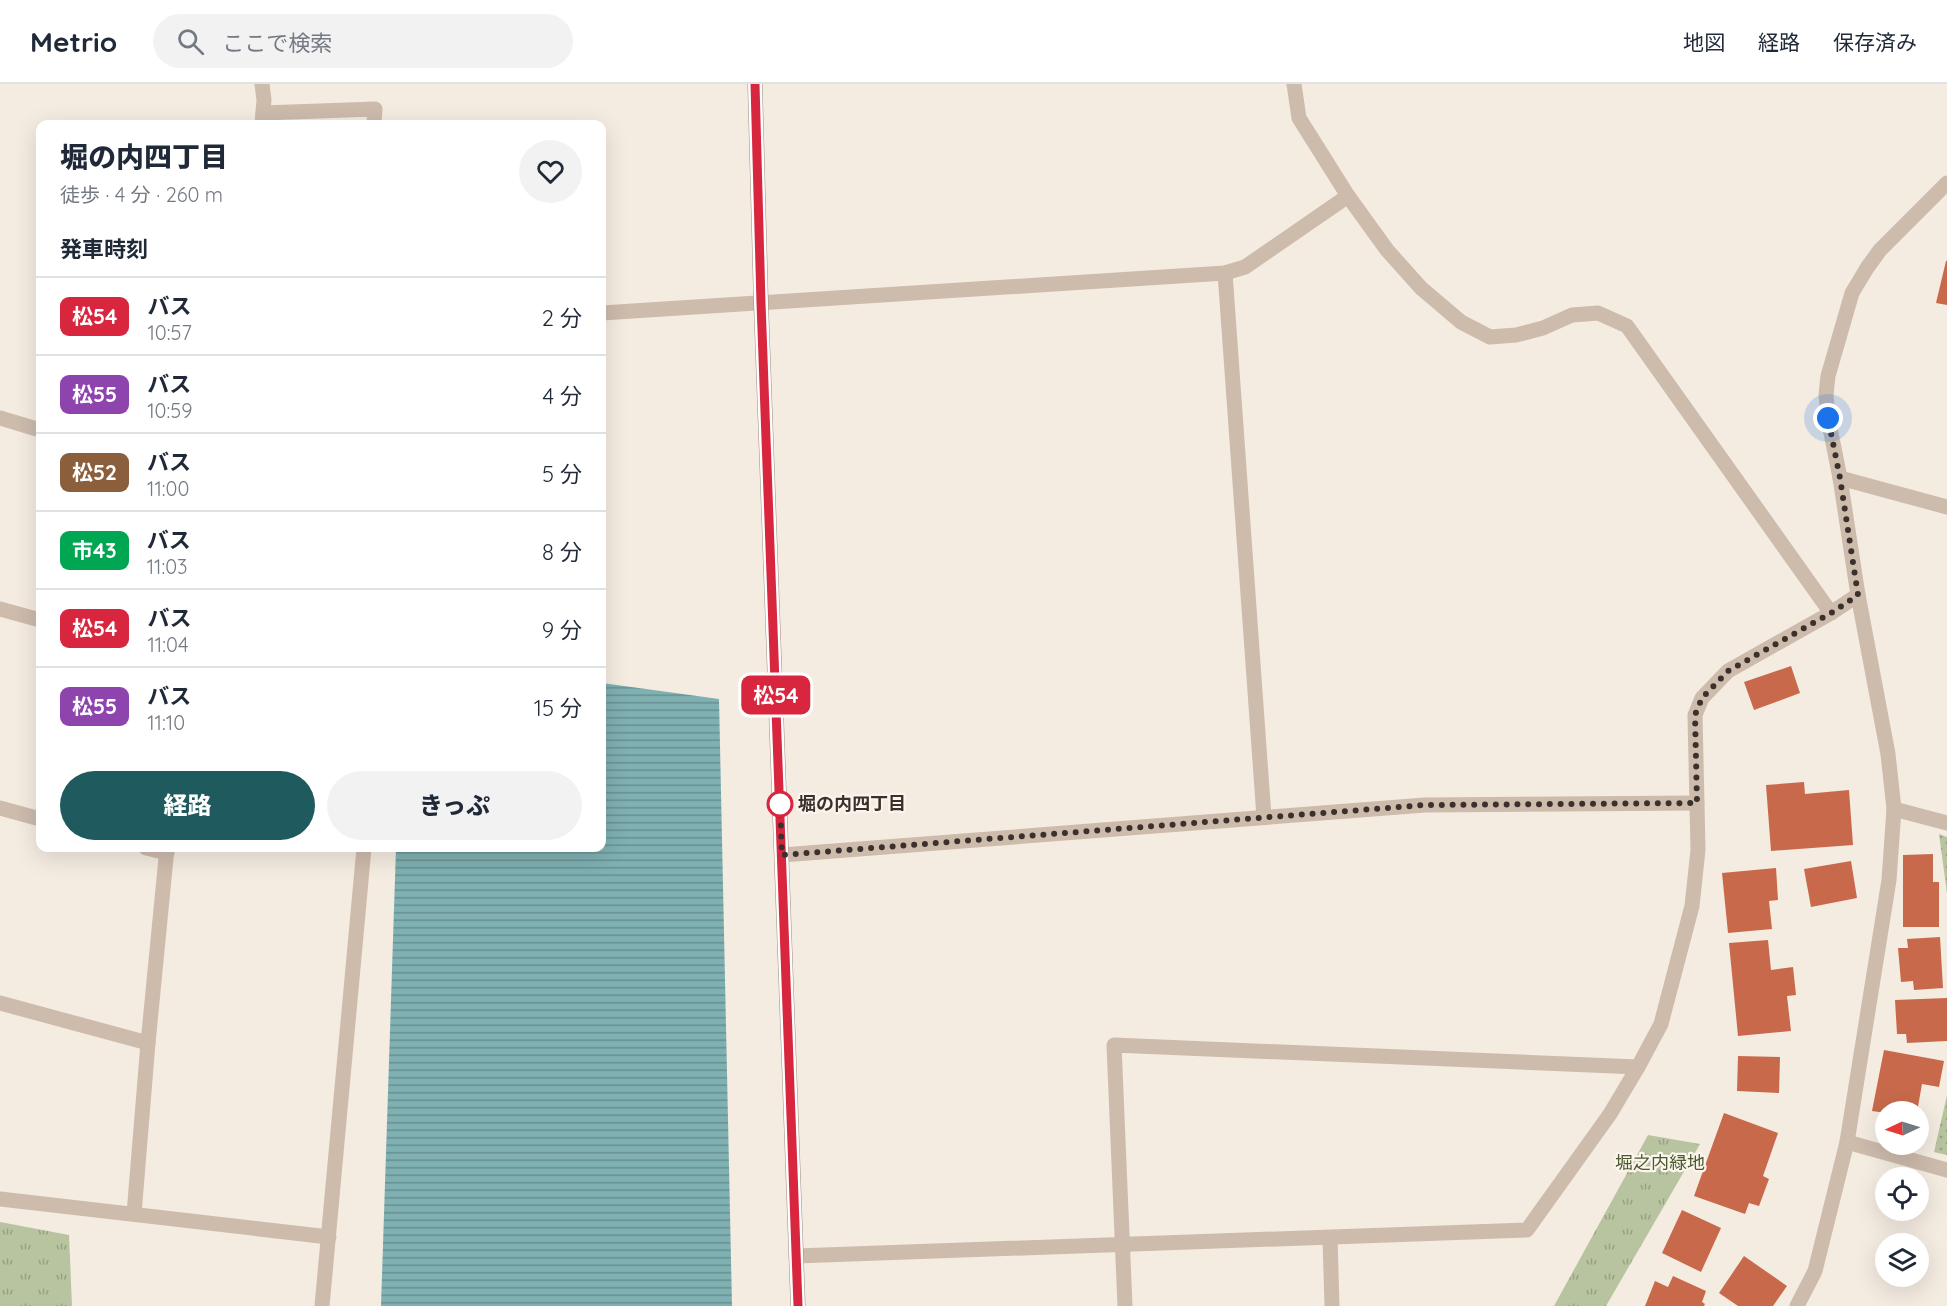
<!DOCTYPE html>
<html lang="ja">
<head>
<meta charset="utf-8">
<style>
  body { margin:0; font-family:Quicksand,"Noto Sans JP",sans-serif; background:#f2f2f3; color:#1f2937; height:100vh; display:flex; flex-direction:column; font-size:22px; white-space:nowrap }
  * { box-sizing:border-box; margin:0 }
  p { font-size:20px; color:#747a83 }
  .icon { flex:none; width:33px; height:33px; fill:none; stroke:currentColor; stroke-width:2; stroke-linecap:round; stroke-linejoin:round }
  .map { position:relative; flex:1; overflow:hidden }
  .side { position:absolute; left:36px; top:36px; width:570px; height:732px; display:flex; flex-direction:column; background:#fff; border-radius:12px; box-shadow:0 6px 24px #0002 }
  .side>* { flex:none }
  .badge { padding:0 12px; border-radius:9px; font-size:21px; line-height:39px }
  .needle { width:39px; rotate:266deg }
  .buttons { position:absolute; left:1875px; top:1017px; display:grid; gap:12px }
  .buttons a { display:grid; place-items:center; width:54px; height:54px; border-radius:50%; background:#fff; box-shadow:0 6px 24px #0002; font-size:30px }
  .you { position:absolute; width:30px; height:30px; margin:-15px; border:4px solid #fff; border-radius:50%; background:#1a73e8; box-shadow:0 0 0 9px #1a73e833 }
  .map>.badge { position:absolute; translate:-50% -50%; box-shadow:0 0 0 3px #fff }
  h2 { padding:0 24px; font-size:22px; line-height:54px }
  .round { display:grid; place-items:center; flex:none; width:63px; height:63px; border-radius:32px; background:#f2f2f3 }
  .head { display:flex; align-items:center; justify-content:space-between; height:102px; padding:0 24px }
  h1 { font-size:28px; font-weight:800; line-height:45px }
  .cta { display:flex; gap:12px; margin-top:auto; padding:12px 24px }
  .cta a { flex:1; height:69px; border-radius:36px; background:#1f5a5e; color:#fff; font-size:24px; font-weight:800; line-height:69px; text-align:center }
  .cta a+a { background:#f2f2f3; color:#1f2937 }
  ul { padding:0; list-style:none }
  li { display:flex; align-items:center; gap:18px; height:78px; padding:0 24px; border-top:2px solid #e0e1e3 }
  li div { flex:1 }
  li b { display:block; font-size:22px }
  li em { font-style:normal }
  li .badge { min-width:66px; font-weight:700; text-align:center }
  header { display:flex; align-items:center; gap:36px; box-sizing:border-box; height:84px; padding:0 30px; background:#fff; border-bottom:2px solid #e0e1e3 }
  header strong { font-size:28px }
  nav { display:flex; gap:33px; margin-inline-start:auto; font-size:21px }
  .search { width:420px; height:54px; background:#f2f2f3; display:flex; align-items:center; gap:15px; box-sizing:border-box; padding:0 21px; border-radius:33px; color:#747a83; font-size:22px }
  .map>svg:first-child { display:block }
  .grass { fill:url(#grass-dots) }
  .park { fill:url(#park-tufts) }
  .water { fill:url(#water-rules) }
  .building { fill:#c8694b }
  .lines { fill:none; stroke-linecap:round; stroke-linejoin:round }
  .street { stroke:#cdbbac; stroke-width:15 }
  .secondary { stroke:#a18a7d; stroke-width:15 }
  .line-casing { stroke:#fff; stroke-width:14 }
  .line { stroke:#d7263d; stroke-width:9 }
  .walk { stroke:#3b302b; stroke-width:6; stroke-dasharray:0 10.8 }
  .stop-dot { fill:#fff; stroke:#d7263d; stroke-width:3 }
  .labels { text-anchor:middle; stroke-width:4.5; stroke-linejoin:round; paint-order:stroke }
  .stop-label { font-size:18px; font-weight:bold; fill:#3b302b; stroke:#fbf5ee; text-anchor:start }
  .park-label { font-size:18px; fill:#4a5a2e; stroke:#fbf5ee }
</style>
</head>
<body>
<header>
<strong>Metrio</strong>
<div class="search"><svg class="icon" aria-label="search" viewBox="0 0 24 24"><circle cx="10" cy="10" r="6"/><path d="M15 15l6 6"/></svg>ここで検索</div>
<nav><a>地図</a><a>経路</a><a>保存済み</a></nav>
</header>
<div class="map">
<svg width="1947" height="1222" viewBox="0 0 1947 1222">
  <defs>
    <pattern id="grass-dots" width="8" height="8" patternUnits="userSpaceOnUse" patternTransform="scale(1.5)"><rect width="8" height="8" fill="#b8c4a0"/><path d="M2 2h.1M6 6h.1" fill="none" stroke="#97a083" stroke-width="1.8" stroke-linecap="round"/></pattern>
    <pattern id="park-tufts" width="24" height="20" patternUnits="userSpaceOnUse" patternTransform="scale(1.5)"><rect width="24" height="20" fill="#b8c4a0"/><path d="M3 7l-1-3M5 7V3M7 7l1-3M15 17l-1-3M17 17v-4M19 17l1-3" fill="none" stroke="#97a083"/></pattern>
    <pattern id="water-rules" width="6" height="5" patternUnits="userSpaceOnUse" patternTransform="scale(1.5)"><rect width="6" height="5" fill="#7fb0b2"/><path d="M0 2.5h6" fill="none" stroke="#699091"/></pattern>
  </defs>
  <rect width="100%" height="100%" fill="#f4ebe1"/>
  <!-- grass -->
  <g class="grass">
    <path d="M1939 750 1947 753V809Z"/>
    <path d="M1947 1011V1071L1934 1068Z"/>
  </g>
  <!-- park -->
  <g class="park">
    <path d="M1648 1051 1700 1060 1606 1222H1554Z"/>
    <path d="M0 1138 69 1151 72 1222H0Z"/>
  </g>
  <!-- water -->
  <path class="water" d="M602 599 719 615 732 1222H381L396 764H602Z"/>
  <!-- building -->
  <g class="building">
    <path d="M1946 177H1947V221L1936 219Z"/>
    <path d="M1791 582 1800 609 1754 626 1744 598Z"/>
    <path d="M1804 698 1805 710 1849 706 1853 761 1771 767 1766 701Z"/>
    <path d="M1933 770V798H1939V843H1903V771Z"/>
    <path d="M1851 777 1857 814 1811 823 1804 785Z"/>
    <path d="M1776 784 1778 816 1769 817 1772 845 1728 849 1722 789Z"/>
    <path d="M1940 853 1943 904 1914 906 1913 897 1901 898 1898 864H1908L1907 855Z"/>
    <path d="M1768 856 1771 886 1793 883 1796 911 1787 912 1791 947 1738 952 1729 859Z"/>
    <path d="M1947 914V957L1907 959 1906 950H1897L1895 916Z"/>
    <path d="M1884 966 1944 977 1939 1003 1922 1000 1917 1028H1886V1029L1872 1027Z"/>
    <path d="M1738 972 1780 973 1779 1009 1737 1007Z"/>
    <path d="M1724 1029 1778 1049 1763 1092 1769 1095 1759 1122 1749 1119 1745 1130 1694 1112Z"/>
    <path d="M1682 1126 1721 1144 1701 1188 1662 1169Z"/>
    <path d="M1744 1172 1787 1202 1773 1222H1738L1719 1209Z"/>
    <path d="M1673 1192 1706 1207 1702 1218 1705 1220 1704 1222H1645L1655 1197 1668 1203Z"/>
  </g>
  <g class="lines">
    <!-- street -->
    <g class="street">
      <path d="M1294 0 1299 34 1348 112 1387 166 1421 204 1461 238 1490 253 1516 251 1543 244 1572 231 1598 229 1627 242 1831 529"/>
      <path d="M263 29 375 25 374 40"/>
      <path d="M262 40 264 16 262 0"/>
      <path d="M1225 189 1264 733"/>
      <path d="M602 229 1225 189 1245 183 1348 112"/>
      <path d="M0 334 40 346"/>
      <path d="M1840 394 1947 423"/>
      <path d="M0 525 40 536"/>
      <path d="M0 724 40 735"/>
      <path d="M1894 725 1947 739"/>
      <path d="M146 764 167 769"/>
      <path d="M782 771 1425 721 1697 719"/>
      <path d="M0 919 148 959"/>
      <path d="M1847 1058 1947 1086"/>
      <path d="M0 1115 329 1153"/>
      <path d="M134 1130 148 959 167 764"/>
      <path d="M1330 1154 1332 1222"/>
      <path d="M796 1172 1527 1146 1610 1030 1638 983 1661 940 1692 822 1698 766 1695 631 1702 614 1728 587 1831 529 1858 511"/>
      <path d="M322 1222 364 764"/>
      <path d="M1125 1222 1114 961 1638 983"/>
      <path d="M1797 1222 1815 1187 1847 1058 1889 796 1894 725 1888 670 1858 511 1840 394 1828 334 1826 311 1828 292 1852 209 1867 184 1880 166 1947 99"/>
    </g>
    <!-- secondary -->
    <path class="secondary" d="M755 0 761 219 798 1222"/>
  </g>
  <g class="lines">
    <defs>
      <path id="line" d="M755 0 761 219 798 1222"/>
    </defs>
    <!-- line casing -->
    <use href="#line" class="line-casing"/>
    <!-- line -->
    <use href="#line" class="line"/>
    <!-- walk -->
    <path class="walk" d="M780 720 782 771 1425 721 1697 719 1695 631 1702 614 1728 587 1831 529 1858 511 1840 394 1828 334"/>
  </g>
  <!-- markers -->
  <circle class="stop-dot" cx="780" cy="720" r="12"/>
  <g class="labels">
    <!-- stop labels -->
    <g class="stop-label">
      <text x="798" y="726">堀の内四丁目</text>
    </g>
    <!-- park labels -->
    <g class="park-label">
      <text x="1660" y="1085">堀之内緑地</text>
    </g>
  </g>
</svg>
<div class="buttons">
<a><svg class="needle" viewBox="-14 -14 28 28"><path d="M0-13l5 13h-10z" fill="#e53935"/><path d="M0 13l5-13h-10z" fill="#747a83"/></svg></a>
<a><svg class="icon" aria-label="locate" viewBox="0 0 24 24"><circle cx="12" cy="12" r="6"/><path d="M12 2v4M12 18v4M2 12h4M18 12h4"/></svg></a>
<a><svg class="icon" aria-label="layers" viewBox="0 0 24 24"><path d="M12 4l9 5-9 5-9-5zM3 14l9 5 9-5"/></svg></a>
</div>
<div class="you" style="left:1828px;top:334px"></div>
<b class="badge" style="left:776px;top:611px;background:#d7263d;color:#fff">松54</b>
<section class="side">
<div class="head"><div><h1>堀の内四丁目</h1><p>徒歩 · 4 分 · 260 m</p></div><a class="round"><svg class="icon" aria-label="heart" viewBox="0 0 24 24"><path d="M12 20l-8-8c-3-5 5-10 8-4 3-6 11-1 8 4z"/></svg></a></div>
<h2>発車時刻</h2>
<ul>
<li><span class="badge" style="background:#d7263d;color:#fff">松54</span><div><b>バス</b><p>10:57</p></div><em>2 分</em></li>
<li><span class="badge" style="background:#8e44ad;color:#fff">松55</span><div><b>バス</b><p>10:59</p></div><em>4 分</em></li>
<li><span class="badge" style="background:#8b5e3c;color:#fff">松52</span><div><b>バス</b><p>11:00</p></div><em>5 分</em></li>
<li><span class="badge" style="background:#00a651;color:#fff">市43</span><div><b>バス</b><p>11:03</p></div><em>8 分</em></li>
<li><span class="badge" style="background:#d7263d;color:#fff">松54</span><div><b>バス</b><p>11:04</p></div><em>9 分</em></li>
<li><span class="badge" style="background:#8e44ad;color:#fff">松55</span><div><b>バス</b><p>11:10</p></div><em>15 分</em></li>
</ul>
<div class="cta"><a>経路</a><a>きっぷ</a></div>
</section>
</div>
</body>
</html>
